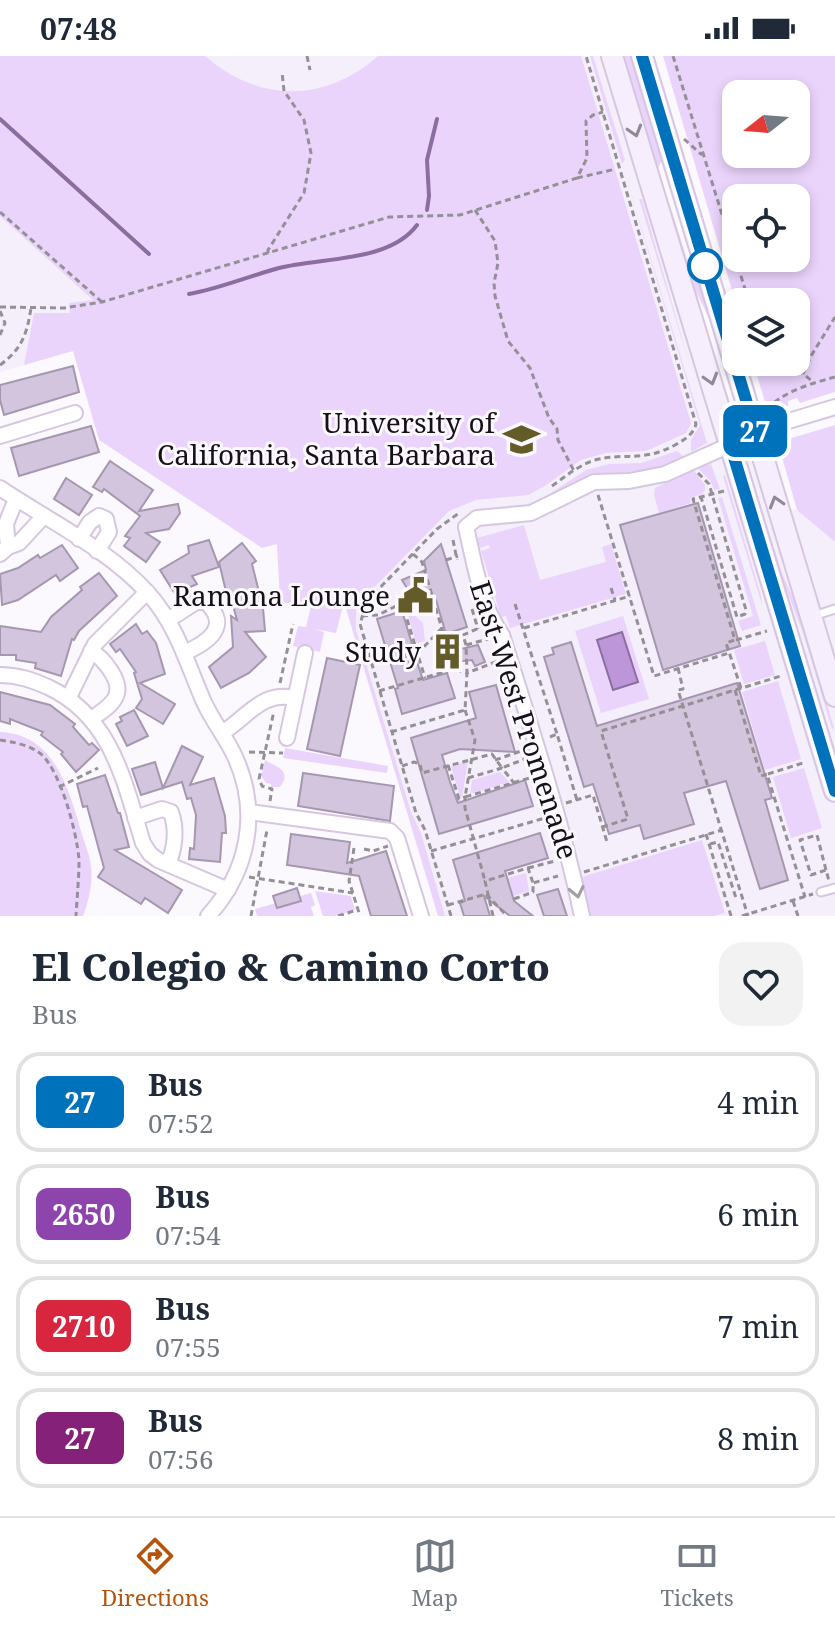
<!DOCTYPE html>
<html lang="en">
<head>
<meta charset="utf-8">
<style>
  body { margin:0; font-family:"Noto Serif",serif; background:#f2f2f3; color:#1f2937; height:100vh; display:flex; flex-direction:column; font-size:30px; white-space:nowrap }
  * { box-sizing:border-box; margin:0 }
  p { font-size:26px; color:#747a83 }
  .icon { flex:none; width:44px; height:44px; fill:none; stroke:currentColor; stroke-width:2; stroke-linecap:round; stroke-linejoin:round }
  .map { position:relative; height:860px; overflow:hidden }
  .panel { display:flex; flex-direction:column; background:#fff; flex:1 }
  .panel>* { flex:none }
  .badge { padding:0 16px; border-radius:12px; font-size:28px; line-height:52px }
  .needle { width:52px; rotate:253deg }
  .controls { position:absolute; left:722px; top:24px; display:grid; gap:16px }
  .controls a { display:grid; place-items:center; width:88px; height:88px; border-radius:16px; background:#fff; box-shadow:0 4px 12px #0003; font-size:40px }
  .map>.badge { position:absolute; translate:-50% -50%; box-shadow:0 0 0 4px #fff }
  .round { display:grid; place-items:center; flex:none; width:84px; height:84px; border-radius:24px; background:#f2f2f3 }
  .overview { display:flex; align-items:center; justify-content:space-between; height:136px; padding:0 32px }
  h1 { font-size:38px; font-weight:800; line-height:60px }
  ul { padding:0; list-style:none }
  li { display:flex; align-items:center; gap:24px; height:100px; margin:0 16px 12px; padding:0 16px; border:4px solid #e0e1e3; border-radius:24px }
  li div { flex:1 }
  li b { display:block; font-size:30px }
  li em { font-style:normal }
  li .badge { min-width:88px; font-weight:700; text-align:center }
  .status { display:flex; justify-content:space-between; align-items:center; height:56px; padding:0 40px; background:#fff; direction:ltr }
  .status svg { height:22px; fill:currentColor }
  .tabs { display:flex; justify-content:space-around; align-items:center; height:112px; border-top:2px solid #e0e1e3; background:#fff; font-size:22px; color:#747a83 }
  .tabs a { display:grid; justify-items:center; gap:4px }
  .tabs .active { color:#b45309 }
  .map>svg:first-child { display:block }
  .built { fill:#f5eefb }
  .green { fill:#ebd4fc; fill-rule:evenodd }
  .water { fill:#bd95d9; stroke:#8b6d9f; stroke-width:2 }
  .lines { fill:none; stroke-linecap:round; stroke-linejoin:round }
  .stream { stroke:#8b6d9f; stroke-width:4 }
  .building { fill:#d4c5de; stroke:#a597af; stroke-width:2 }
  .lane-casing { stroke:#d5c7e0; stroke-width:11 }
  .street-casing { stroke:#d5c7e0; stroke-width:18 }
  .secondary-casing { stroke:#d5c7e0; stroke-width:24 }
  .path { stroke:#949096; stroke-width:3; stroke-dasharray:6 4; stroke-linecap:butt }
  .lane { stroke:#fff; stroke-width:7 }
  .street { stroke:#fff; stroke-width:14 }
  .secondary { stroke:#f6edfd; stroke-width:20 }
  .oneway { stroke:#918a96 }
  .oneway2 { stroke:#a19fa3 }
  .line-casing { stroke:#fff; stroke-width:18 }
  .line { stroke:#0072bc; stroke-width:12 }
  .stop-dot { fill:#fff; stroke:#0072bc; stroke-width:4 }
  .labels { text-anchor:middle; stroke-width:6; stroke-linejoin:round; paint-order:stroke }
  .poi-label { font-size:28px; fill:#151018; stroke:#fcf9fe; text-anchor:end }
  .street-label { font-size:28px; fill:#151018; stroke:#fcf9fe }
</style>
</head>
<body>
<div class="status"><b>07:48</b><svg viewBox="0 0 49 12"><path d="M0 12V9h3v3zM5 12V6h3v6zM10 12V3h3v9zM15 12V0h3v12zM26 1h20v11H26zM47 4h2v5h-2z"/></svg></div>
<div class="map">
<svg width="835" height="860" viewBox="0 0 835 860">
  <rect width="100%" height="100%" fill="#fcf9fe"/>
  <!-- built -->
  <path class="built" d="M0 0H617L698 266 774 450 797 454 835 486V860H442L331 501 73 295 0 316Z"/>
  <!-- green -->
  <g class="green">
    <path d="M0 0H205C259 47 325 47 378 0H581L691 367 686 377 646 395 606 397 581 404 545 430 528 439 476 444 449 455 361 545 356 554V574L411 756 421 777 445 860H438L344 546 336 577 314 573 324 576 320 596 293 590 298 570 306 571 311 550 280 546 277 488 262 492 99 384 73 295 24 309 34 257H70L69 247 93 244 0 160Z"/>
    <path d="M590 0H593L625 104 622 108Z"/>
    <path d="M621 0H635L663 102 658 112Z"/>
    <path d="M663 0H835V336L800 347 797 342 788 345V350H772L765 346 753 306H796V246L736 248ZM796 38V98H736V38ZM796 142V202H736V142Z"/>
    <path d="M624 114 707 387 691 396V384L700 369Z"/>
    <path d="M639 143H642L690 310Z"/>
    <path d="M668 143 687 203 702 230 738 353 709 262 691 226Z"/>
    <path d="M835 369V486L797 454 780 394 785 384Z"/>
    <path d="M677 395 683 400 661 411 644 415 592 418 551 437 586 414 609 408 641 407Z"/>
    <path d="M746 406 782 517 802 563 834 672 832 673 803 577 774 502Z"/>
    <path d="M711 408 720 433 714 434 711 426 698 412Z"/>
    <path d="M693 413 705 429V434L702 438 690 442 691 447 659 457 654 439 655 432Z"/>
    <path d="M725 419 761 540 762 549 723 420Z"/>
    <path d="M722 441 761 569 742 575 738 565 753 560 718 442Z"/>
    <path d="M524 469 540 524 606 506 602 491 611 488 626 538 510 572 506 560 501 561 481 495 490 492 489 489 480 492 477 482Z"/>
    <path d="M410 543V555L423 567 425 585 416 587 404 545Z"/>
    <path d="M623 560 649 643 601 657 575 575Z"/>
    <path d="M765 585 775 619 744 628 734 594Z"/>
    <path d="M778 625 801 703 765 714 742 636Z"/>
    <path d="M0 676C54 678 68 731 81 775 84 786 90 799 91 811 93 827 89 844 83 860H0Z"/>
    <path d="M285 692 388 710 387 717 283 702Z"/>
    <path d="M265 704C276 711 293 714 280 731H271V728L266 727 261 720Z"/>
    <path d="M468 705 462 741H460L451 710Z"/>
    <path d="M804 712 822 772 791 782 773 721Z"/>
    <path d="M500 716 509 726 470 738 472 724Z"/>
    <path d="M702 784 725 857 714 860H590L579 822Z"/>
    <path d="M526 817 529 835 513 840 511 833 503 835 500 824Z"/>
    <path d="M315 835 351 840 355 854 335 860H323Z"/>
    <path d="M311 837 315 849 311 851 314 860H257L255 853Z"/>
  </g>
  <!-- water -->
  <path class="water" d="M622 576 638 626 613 634 597 584Z"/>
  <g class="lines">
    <!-- stream -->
    <g class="stream">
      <path d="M0 63 149 198"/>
      <path d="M427 154 429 140 427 104 437 63"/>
      <path d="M189 238C219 233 249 220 279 212 320 201 389 207 417 169"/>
    </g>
  </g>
  <!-- building -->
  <g class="building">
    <path d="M73 310 79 336 4 359 0 344V329Z"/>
    <path d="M91 370 99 396 19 420 11 392Z"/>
    <path d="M110 405 153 434 139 455 178 448 180 457 169 473 146 477 160 486 146 506 124 490 130 482 125 480 140 460 104 433 102 436 93 431Z"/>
    <path d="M66 422 92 439 79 459 54 443Z"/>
    <path d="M698 447 740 590 663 614 620 469Z"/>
    <path d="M209 484 219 511 192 520 197 528 175 538 160 514 189 497 188 490Z"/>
    <path d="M242 487 256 505 252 508 263 552 265 575 245 576 266 601 249 617 221 632 209 611 233 591 231 560 237 564 230 539 227 540 219 506Z"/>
    <path d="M441 488 467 571 446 578 436 544 410 555V537L402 524 426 514 424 505Z"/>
    <path d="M62 489 78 512 60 525 56 519 18 544 2 549 0 518 18 512 38 499 40 502Z"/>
    <path d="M99 517 117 540 79 575 74 584 72 583 61 620 35 612 36 607 16 604V599H0V570L41 576 51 561 82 534 80 531Z"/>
    <path d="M402 555 412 588 403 592 407 606 416 603 423 624 447 617 455 642 402 658 395 633 398 632 377 563Z"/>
    <path d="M136 568 142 578 147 575 156 587 165 618 140 627 175 648 163 668 136 652 142 643 134 617 136 616 120 593 116 596 110 588Z"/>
    <path d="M571 586 597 670 737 627 772 742 765 744 788 824 760 833 726 725 684 737 694 768 644 783 640 769 609 778 593 728 584 731 544 601 554 598 552 592Z"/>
    <path d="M478 589 485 606 475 610 472 604 454 606 439 598Z"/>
    <path d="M327 602 360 609 340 700 307 693Z"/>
    <path d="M496 629 515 696 460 693 442 699 450 726 458 747 525 724 533 750 439 778 411 682 476 662 469 636Z"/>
    <path d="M0 636 50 649 75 668 73 671 89 689 92 687 99 694 76 716 61 698 63 696 41 679 43 676 10 663V668L0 665Z"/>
    <path d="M134 654 148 680 127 690 116 668 122 665 120 661Z"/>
    <path d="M182 690 203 701 190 729 214 722 225 760 226 777H222L220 806 189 803 190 792 194 793 196 759 191 742 187 743 182 726 141 739 132 713 155 706 163 732Z"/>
    <path d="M303 717 394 730 390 765 298 750Z"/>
    <path d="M105 719 118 757H120L129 791 115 794 182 834 168 857 145 842 141 848 98 821 104 812 87 750 83 751 77 728Z"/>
    <path d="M540 777 548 802 505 815 514 845 533 860H510L484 840 490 860H464L460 847 465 845 453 804Z"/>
    <path d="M291 778 350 786 347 807 386 795 407 860H371L359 820 287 809Z"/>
    <path d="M297 832 301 845 277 852 273 840Z"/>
    <path d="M558 833 567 860H544L537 839Z"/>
  </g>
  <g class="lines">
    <defs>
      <g id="lane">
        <path d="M813 560 835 553"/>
        <path d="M821 836 835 832"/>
      </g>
      <g id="street">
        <path d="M0 380 75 357"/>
        <path d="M0 432C49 465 108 493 148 537 176 568 187 607 203 644 212 665 227 682 236 703 260 758 248 816 208 860"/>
        <path d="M79 483 90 466 99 460 106 463 109 476 97 495"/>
        <path d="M8 491 6 468 16 443"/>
        <path d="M0 498 8 491 19 487 43 461"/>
        <path d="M168 564 196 546H206C232 571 207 587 184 597"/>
        <path d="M91 595C102 601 123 625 116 640 113 649 99 657 92 663"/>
        <path d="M0 619C18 619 32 624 48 631 112 661 124 725 143 787L150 798 158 804 228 834"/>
        <path d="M69 641 95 588 147 536"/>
        <path d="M222 677C249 660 261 635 295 642"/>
        <path d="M287 682 305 597"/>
        <path d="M249 756 390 775 397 782 421 860"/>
        <path d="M135 762 162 753 171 756C177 773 175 792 168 808"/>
        <path d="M582 860C562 765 531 672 502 579 481 550 474 506 466 471L477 462 531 457 594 426 629 425 665 418 772 370 835 351"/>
      </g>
      <g id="secondary">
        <path d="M612 0 835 735"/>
        <path d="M642 0 835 640"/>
      </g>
    </defs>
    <!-- lane casing -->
    <use href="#lane" class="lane-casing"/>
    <!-- street casing -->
    <use href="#street" class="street-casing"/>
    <!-- secondary casing -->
    <use href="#secondary" class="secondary-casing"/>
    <!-- path -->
    <g class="path">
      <path d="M307 0 310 14"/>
      <path d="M673 0 749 246"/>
      <path d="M684 83 702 99"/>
      <path d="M577 122 616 113"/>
      <path d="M475 154 495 185 498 207 494 227 495 240 508 285 530 312 549 362 557 373 558 384 574 415"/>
      <path d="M0 156 102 246"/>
      <path d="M268 197V194L304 137 311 97 304 64 284 35 282 16"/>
      <path d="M0 251 64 252 102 246 389 161 460 159 577 122 587 102 586 65 593 59 603 56"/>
      <path d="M0 255 5 267 0 279"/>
      <path d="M770 306 794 310 813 326"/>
      <path d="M0 309C22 293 27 278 31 252"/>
      <path d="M803 318 811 300 835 261"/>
      <path d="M767 353C784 335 813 327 835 321"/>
      <path d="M698 417 709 428 746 554 745 558 737 561 701 441"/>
      <path d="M552 430C566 420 579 409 595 404 625 396 641 407 675 389 684 384 693 379 696 368L586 0"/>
      <path d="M724 435 693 443 735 584 726 587 741 632"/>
      <path d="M598 439 654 620 729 597"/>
      <path d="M453 484 457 504"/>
      <path d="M413 498 422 506 454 613"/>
      <path d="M446 504 458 500"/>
      <path d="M611 532 615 544"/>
      <path d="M515 548 557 678"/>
      <path d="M472 553 478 573"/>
      <path d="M362 560 378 559 402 547 425 622"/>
      <path d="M524 572 630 540"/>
      <path d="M736 584 767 575"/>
      <path d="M466 589 463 579 479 572"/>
      <path d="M417 598 442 572"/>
      <path d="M678 612 683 633 678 634 748 860"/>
      <path d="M280 627 293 568"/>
      <path d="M735 634 761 720 767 718 805 841"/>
      <path d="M379 635 454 613 467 617 466 589 488 583"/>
      <path d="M465 654 475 684 465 741 533 721"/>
      <path d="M391 676 465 654 467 617 498 605"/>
      <path d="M550 681 557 678 577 744"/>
      <path d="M0 684C13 686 30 689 41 698 61 716 77 777 79 804 79 822 77 841 76 860"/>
      <path d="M249 696 283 697"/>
      <path d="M495 704 524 694"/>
      <path d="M448 709 459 743 465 741V752L485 825"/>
      <path d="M402 710 414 706 420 708 422 717 492 698 502 712 527 702"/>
      <path d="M768 718 806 706"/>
      <path d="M468 722 502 712 514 727"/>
      <path d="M59 731 98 712"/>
      <path d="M270 745 272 733 262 730 259 723 274 655"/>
      <path d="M566 747 593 739 607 786"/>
      <path d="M602 771 628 763 601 675 781 620"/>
      <path d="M706 778 731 860"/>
      <path d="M710 788 718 786 736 842"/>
      <path d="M354 792 349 825 360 860"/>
      <path d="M364 793 373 795 388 790"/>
      <path d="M431 795 545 762"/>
      <path d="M528 812 555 805"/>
      <path d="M826 814 817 779 800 784 811 819 826 814 829 825"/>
      <path d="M584 816 722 774"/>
      <path d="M249 821 353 837"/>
      <path d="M514 843 533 836V827L558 820"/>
      <path d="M793 845 798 860"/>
      <path d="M448 849 486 838 507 860"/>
      <path d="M251 860 267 774"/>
      <path d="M338 860 357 854"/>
      <path d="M451 860 425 774 416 757 360 568 367 545 437 473 459 457"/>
      <path d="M493 860 485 825 528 812 533 827"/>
      <path d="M742 860 813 838"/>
    </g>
    <!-- lane -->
    <use href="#lane" class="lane"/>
    <!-- street -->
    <use href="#street" class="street"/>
    <!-- secondary -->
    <use href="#secondary" class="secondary"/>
  </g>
  <!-- one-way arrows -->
  <defs><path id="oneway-chevron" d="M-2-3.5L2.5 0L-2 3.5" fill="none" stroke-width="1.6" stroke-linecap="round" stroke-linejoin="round" transform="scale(2)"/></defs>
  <g class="oneway">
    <use href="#oneway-chevron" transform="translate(635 75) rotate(73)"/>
    <use href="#oneway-chevron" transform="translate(711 323) rotate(73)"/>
    <use href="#oneway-chevron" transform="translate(776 446) rotate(-107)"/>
  </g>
  <use class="oneway2" href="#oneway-chevron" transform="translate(577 836) rotate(78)"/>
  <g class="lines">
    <defs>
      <path id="line" d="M642 0 756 377 730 388 835 735"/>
    </defs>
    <!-- line casing -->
    <use href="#line" class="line-casing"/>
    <!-- line -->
    <use href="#line" class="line"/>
  </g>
  <!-- icons -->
  <defs>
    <symbol id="university-bare" viewBox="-9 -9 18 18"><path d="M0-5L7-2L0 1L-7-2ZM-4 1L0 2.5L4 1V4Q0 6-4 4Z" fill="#645c28" stroke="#fcf9fe" stroke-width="2.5" paint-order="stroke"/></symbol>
    <symbol id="civic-bare" viewBox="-9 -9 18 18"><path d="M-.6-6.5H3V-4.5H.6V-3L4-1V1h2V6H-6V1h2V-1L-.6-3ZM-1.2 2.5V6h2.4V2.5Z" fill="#645c28" stroke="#fcf9fe" stroke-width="2.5" paint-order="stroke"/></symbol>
    <symbol id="building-bare" viewBox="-9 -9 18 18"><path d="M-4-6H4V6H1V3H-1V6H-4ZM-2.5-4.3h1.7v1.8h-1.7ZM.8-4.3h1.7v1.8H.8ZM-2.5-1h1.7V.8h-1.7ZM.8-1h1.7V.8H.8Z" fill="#645c28" stroke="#fcf9fe" stroke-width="2.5" paint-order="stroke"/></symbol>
  </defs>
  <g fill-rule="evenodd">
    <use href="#university-bare" x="496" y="358" width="51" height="51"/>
    <use href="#civic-bare" x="390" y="514" width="51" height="51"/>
    <use href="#building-bare" x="422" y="570" width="51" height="51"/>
  </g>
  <!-- markers -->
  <circle class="stop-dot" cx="705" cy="210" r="16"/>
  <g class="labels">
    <!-- poi labels -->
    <g class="poi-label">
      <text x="495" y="377">University of<tspan x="495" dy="32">California, Santa Barbara</tspan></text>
      <text x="390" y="550">Ramona Lounge</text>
      <text x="421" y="606">Study</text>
    </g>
    <!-- street labels -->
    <g class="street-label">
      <text transform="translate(524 664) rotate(72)" y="10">East-West Promenade</text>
    </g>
  </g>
</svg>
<div class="controls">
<a><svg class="needle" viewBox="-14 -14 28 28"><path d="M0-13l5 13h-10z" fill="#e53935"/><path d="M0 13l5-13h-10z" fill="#747a83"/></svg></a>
<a><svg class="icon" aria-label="locate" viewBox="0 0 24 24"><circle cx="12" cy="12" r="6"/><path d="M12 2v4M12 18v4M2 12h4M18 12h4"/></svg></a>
<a><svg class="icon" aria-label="layers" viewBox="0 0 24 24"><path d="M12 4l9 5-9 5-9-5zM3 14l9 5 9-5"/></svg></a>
</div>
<b class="badge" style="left:755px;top:375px;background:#0072bc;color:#fff">27</b>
</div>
<section class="panel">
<div class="overview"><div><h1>El Colegio &amp; Camino Corto</h1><p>Bus</p></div><a class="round"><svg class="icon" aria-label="heart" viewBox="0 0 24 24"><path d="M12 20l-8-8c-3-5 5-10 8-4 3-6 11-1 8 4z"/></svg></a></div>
<ul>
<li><span class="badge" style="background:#0072bc;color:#fff">27</span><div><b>Bus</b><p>07:52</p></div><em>4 min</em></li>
<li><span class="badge" style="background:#8e44ad;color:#fff">2650</span><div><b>Bus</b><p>07:54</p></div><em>6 min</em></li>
<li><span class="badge" style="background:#d7263d;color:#fff">2710</span><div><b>Bus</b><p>07:55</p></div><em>7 min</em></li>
<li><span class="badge" style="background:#862179;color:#fff">27</span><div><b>Bus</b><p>07:56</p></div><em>8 min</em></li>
</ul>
</section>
<nav class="tabs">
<a class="active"><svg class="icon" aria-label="directions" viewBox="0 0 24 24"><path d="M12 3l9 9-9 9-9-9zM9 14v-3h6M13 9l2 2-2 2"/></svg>Directions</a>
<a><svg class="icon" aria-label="map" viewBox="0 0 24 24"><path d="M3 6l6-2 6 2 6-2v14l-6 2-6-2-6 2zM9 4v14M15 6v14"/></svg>Map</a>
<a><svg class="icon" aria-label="tickets" viewBox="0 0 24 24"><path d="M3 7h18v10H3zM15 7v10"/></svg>Tickets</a>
</nav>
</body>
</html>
